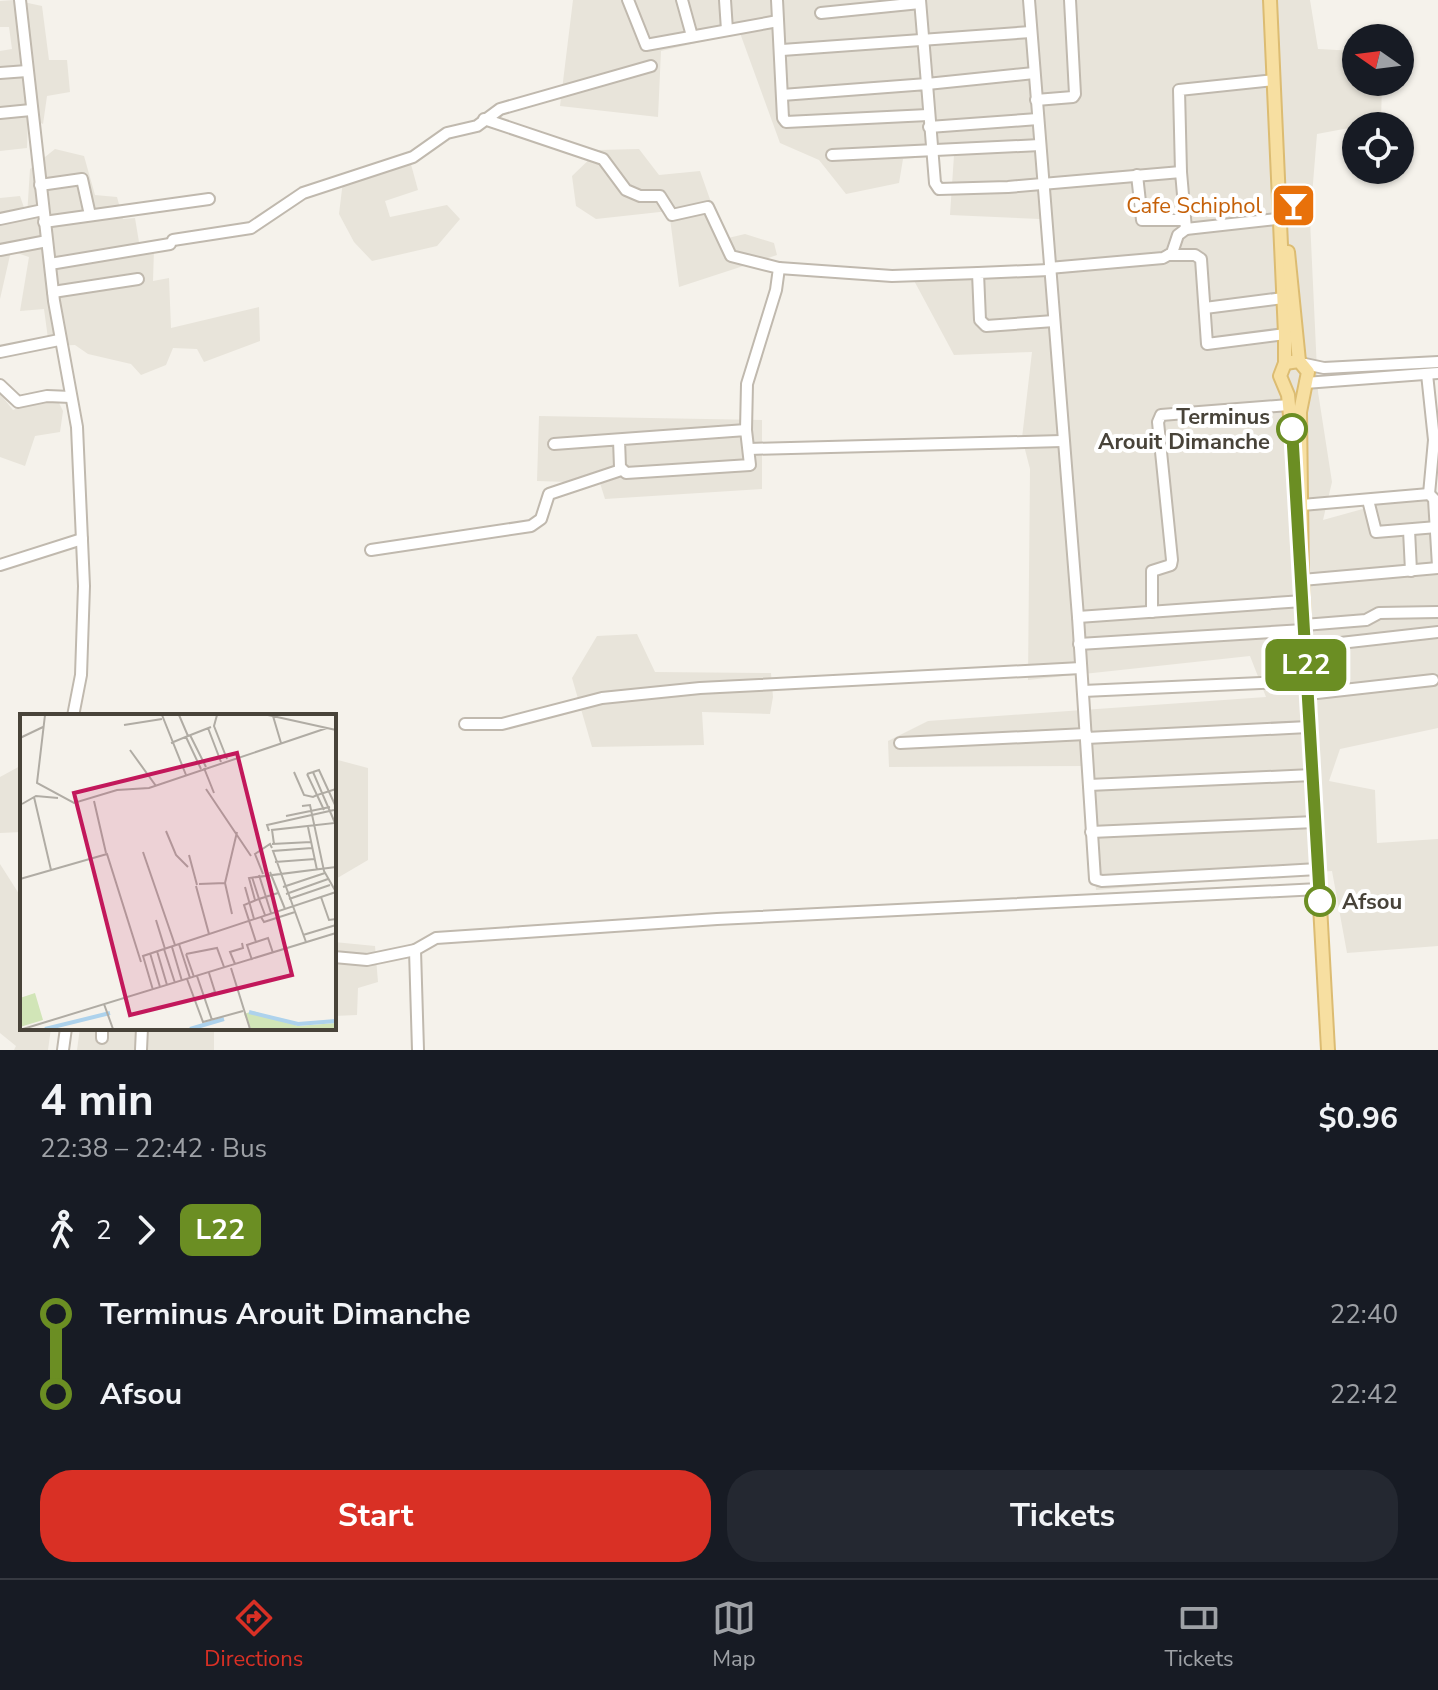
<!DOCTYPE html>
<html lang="en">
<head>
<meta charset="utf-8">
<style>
  body { margin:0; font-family:"Nunito Sans",sans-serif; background:#242831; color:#f1f3f6; height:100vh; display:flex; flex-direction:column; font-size:30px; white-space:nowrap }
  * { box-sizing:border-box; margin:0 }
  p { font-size:26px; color:#9ea1a6 }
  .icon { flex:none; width:44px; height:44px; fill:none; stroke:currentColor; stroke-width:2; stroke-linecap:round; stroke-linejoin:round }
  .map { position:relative; height:1050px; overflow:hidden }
  .details { display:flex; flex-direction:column; background:#171b24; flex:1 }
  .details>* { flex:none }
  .badge { padding:0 16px; border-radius:12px; font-size:28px; line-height:52px }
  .needle { width:52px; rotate:284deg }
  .controls { position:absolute; left:1342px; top:24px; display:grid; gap:16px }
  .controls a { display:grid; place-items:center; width:72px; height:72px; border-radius:50%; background:#171b24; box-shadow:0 2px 6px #0004; font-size:40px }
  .map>.badge { position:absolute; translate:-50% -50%; box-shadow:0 0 0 4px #fff }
  .legs { display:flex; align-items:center; gap:12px; height:88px; padding:0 40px; font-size:26px }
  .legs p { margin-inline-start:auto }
  .overview { display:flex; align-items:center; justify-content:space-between; height:136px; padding:0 40px }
  h1 { font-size:44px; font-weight:700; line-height:60px }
  .button { display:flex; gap:16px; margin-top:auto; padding:16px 40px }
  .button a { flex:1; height:92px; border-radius:32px; background:#d93025; color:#fff; font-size:32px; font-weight:700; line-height:92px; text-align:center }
  .button a+a { background:#242831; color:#f1f3f6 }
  ul { padding:0 40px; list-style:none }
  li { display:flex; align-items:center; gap:28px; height:80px; font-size:30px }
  li i { display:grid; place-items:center; width:12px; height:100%; margin:0 10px; background:currentColor }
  li i::after { content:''; width:20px; height:20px; margin:-10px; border:6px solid; border-radius:50%; background:#171b24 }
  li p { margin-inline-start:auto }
  li:first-child i { background:linear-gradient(#0000 50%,currentColor 0) }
  li:last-child i { background:linear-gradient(currentColor 50%,#0000 0) }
  .dock { display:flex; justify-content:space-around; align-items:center; height:112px; border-top:2px solid #363941; background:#171b24; font-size:22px; color:#9ea1a6 }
  .dock a { display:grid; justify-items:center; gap:4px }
  .dock .current { color:#d93025 }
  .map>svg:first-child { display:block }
  .residential { fill:#e8e4da }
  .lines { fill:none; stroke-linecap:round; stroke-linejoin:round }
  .minor-casing { stroke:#c0b9ae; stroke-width:14 }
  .major-casing { stroke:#dcbc72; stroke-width:16 }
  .minor { stroke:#fff; stroke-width:10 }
  .major { stroke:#f7dfa1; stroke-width:12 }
  .line-1-casing { stroke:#fff; stroke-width:18 }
  .line-1 { stroke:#6b8e23; stroke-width:12 }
  .stop-1-dot { fill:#fff; stroke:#6b8e23; stroke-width:4 }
  .labels { text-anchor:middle; stroke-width:8; stroke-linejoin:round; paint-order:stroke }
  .food-label { font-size:22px; fill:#c56008; stroke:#fff; text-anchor:end }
  .stop-label { font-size:22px; font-weight:bold; fill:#484339; stroke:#fff; text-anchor:end }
  .inset-river { fill:none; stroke:#add2ec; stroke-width:4 }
  .inset-road { fill:none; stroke:#b0aca4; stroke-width:2 }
  .view { fill:#c2185b; fill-opacity:0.15; stroke:#c2185b; stroke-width:4 }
  .inset-edge { fill:none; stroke:#484339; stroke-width:4 }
</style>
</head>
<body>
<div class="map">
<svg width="1438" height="1050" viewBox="0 0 1438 1050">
  <rect width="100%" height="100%" fill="#f5f2eb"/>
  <!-- residential -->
  <g class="residential">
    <path d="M14 0 42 6 49 60H67L70 92 47 96 43 124 28 117 27 148 0 151V51L12 49 9 27H0V1Z"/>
    <path d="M573 0H1310L1318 49 1356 51V82H1382L1381 122 1317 134 1310 220 1318 392 1332 482 1323 520 1424 492 1438 504V728L1340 749 1329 781 1375 790 1377 843 1438 839V946L1347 953 1332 871 1096 890 1086 766 889 767 888 741 928 721 1266 697 1250 656 1028 680 1030 469 1022 438 1032 352 954 355 911 275 1048 265 1040 219 950 215 954 155 903 159 899 183 846 194 819 160 780 143 740 33 661 51 658 117 560 106Z"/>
    <path d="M55 149 84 156 95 195 117 197 123 219 135 218 140 248 154 249 153 281 169 278 171 328 259 307 260 341 204 362 197 349 173 348 166 365 141 375 131 364 88 354 75 345 49 346 44 309 20 311 29 257 11 251 0 299V198L20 196 27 216 30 169Z"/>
    <path d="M639 149 659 175 700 171 724 239 745 234 774 243 777 255 679 287 669 211 596 219 576 206 572 176 599 150Z"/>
    <path d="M409 157 418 190 385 201 390 217 447 205 460 219 437 246 372 261 354 242 339 214 343 181Z"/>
    <path d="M0 394 13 410 55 395 63 411 60 432 35 436 25 466 0 457Z"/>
    <path d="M539 416 762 420V489L605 499 600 483 537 481Z"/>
    <path d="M637 634 655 672 771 673 773 697 770 714 702 712 704 745 592 747 572 678 597 636Z"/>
    <path d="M334 759 368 768V860L334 880Z"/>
    <path d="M22 765V832L0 833V777Z"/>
    <path d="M0 864 21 897 18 950 22 952V1028H51L48 1050H14L16 1046 0 1033Z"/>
    <path d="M334 942 375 946 378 982 358 988 357 1015 334 1016Z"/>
    <path d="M80 1028H214V1050H77Z"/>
  </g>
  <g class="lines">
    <defs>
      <g id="minor">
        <path d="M20 0 54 301 77 427 84 586 81 675 73 716"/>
        <path d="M628 0 646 45 778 21"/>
        <path d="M682 0 692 36"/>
        <path d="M725 0 727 30"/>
        <path d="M777 0 783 118 786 122 928 115"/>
        <path d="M920 0 927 84 1034 73"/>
        <path d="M1029 0 1078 617 1095 879 1102 881 1318 869"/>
        <path d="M821 13 920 3"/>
        <path d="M782 50 1031 32"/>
        <path d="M0 73 27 71"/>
        <path d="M782 95 927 84 935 183 939 189 1008 187 1181 172 1186 229 1285 218"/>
        <path d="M1036 100 1073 97 1075 94 1070 0"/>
        <path d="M0 113 31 110"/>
        <path d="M484 119 603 159 626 190 640 196H660L672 215 708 207 731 256 779 268 776 290 747 384 746 430"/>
        <path d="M929 127 1038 119"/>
        <path d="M832 155 1040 145"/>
        <path d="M1181 172 1179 90 1274 80"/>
        <path d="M1137 175 1142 220H1185"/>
        <path d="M40 185 82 179 90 215"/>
        <path d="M0 219 43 210"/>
        <path d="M44 222 209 199"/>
        <path d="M173 240 251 228 303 193 413 157 447 133 477 126 500 109 651 66"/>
        <path d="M0 250 47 241"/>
        <path d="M1169 255H1195L1201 259 1207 344 1285 334"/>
        <path d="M50 264 170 244"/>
        <path d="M779 268 892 276 978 273"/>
        <path d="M1049 268 1163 258 1172 253 1178 235 1186 229"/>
        <path d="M1049 270 978 273 980 320 986 326 1054 321"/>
        <path d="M53 292 138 279"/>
        <path d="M1205 308 1283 298"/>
        <path d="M0 352 59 340"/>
        <path d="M1305 364 1324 368 1438 362"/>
        <path d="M1427 374 1434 440 1429 494"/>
        <path d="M1305 383 1438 373"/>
        <path d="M0 385 18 402 47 396 71 397"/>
        <path d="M554 444 746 430 750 465 626 473 620 467 619 440"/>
        <path d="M749 449 1062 441"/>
        <path d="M1368 500 1376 532 1437 527"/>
        <path d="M1302 505 1429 494 1434 499 1438 566"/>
        <path d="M1409 530 1411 571"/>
        <path d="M371 550 531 526 541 519 549 494 621 470"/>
        <path d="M0 565 82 539"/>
        <path d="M1302 580 1438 568"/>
        <path d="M1152 612V571L1171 565 1172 560 1158 422 1161 415 1289 405"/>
        <path d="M1078 617 1303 601"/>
        <path d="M1304 625 1366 620 1379 613 1438 612"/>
        <path d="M1079 644 1304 630"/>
        <path d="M1305 647 1438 632"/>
        <path d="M1083 691 1307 681"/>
        <path d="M1308 694 1433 680"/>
        <path d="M465 724H502L602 698 700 688 1081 668"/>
        <path d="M1086 738 1308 727"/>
        <path d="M900 743 1086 734"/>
        <path d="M1089 785 1312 775"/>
        <path d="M1091 832 1315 822"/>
        <path d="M334 957 367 960 415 950"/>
        <path d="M102 1038V1028"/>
        <path d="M63 1050 66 1028"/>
        <path d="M141 1050 142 1028"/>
        <path d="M418 1050 415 950 436 938 717 919 1319 889"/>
      </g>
      <g id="major">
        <path d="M1270 0 1285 334V363L1280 376 1288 395 1292 437"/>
        <path d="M1288 252 1299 361"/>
        <path d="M1285 363 1299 361 1308 372 1300 412 1302 580 1328 1050"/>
      </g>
    </defs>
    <!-- minor casing -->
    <use href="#minor" class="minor-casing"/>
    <!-- major casing -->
    <use href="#major" class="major-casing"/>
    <!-- minor -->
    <use href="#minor" class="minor"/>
    <!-- major -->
    <use href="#major" class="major"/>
  </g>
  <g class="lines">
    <defs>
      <path id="line-1" d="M1292 429 1320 901"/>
    </defs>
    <!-- line-1 casing -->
    <use href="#line-1" class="line-1-casing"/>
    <!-- line-1 -->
    <use href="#line-1" class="line-1"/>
  </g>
  <!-- icons -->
  <defs>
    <symbol id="bar-square" viewBox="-11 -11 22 22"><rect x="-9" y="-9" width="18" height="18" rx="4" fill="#e8710a" stroke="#fff"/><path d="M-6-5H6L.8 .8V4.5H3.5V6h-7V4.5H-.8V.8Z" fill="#fff"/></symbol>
  </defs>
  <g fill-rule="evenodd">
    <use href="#bar-square" x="1268" y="180" width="51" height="51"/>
  </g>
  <!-- markers -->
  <g class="stop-1-dot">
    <circle cx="1292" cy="429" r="14"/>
    <circle cx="1320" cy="901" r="14"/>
  </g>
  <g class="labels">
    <!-- food labels -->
    <g class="food-label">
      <text x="1262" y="213">Cafe Schiphol</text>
    </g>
    <!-- stop labels -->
    <g class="stop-label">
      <text x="1270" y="424">Terminus<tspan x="1270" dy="25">Arouit Dimanche</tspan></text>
      <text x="1342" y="909" text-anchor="start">Afsou</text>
    </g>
  </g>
  <!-- overview -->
  <g transform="translate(20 714)">
    <rect width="316" height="316" fill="#f5f2eb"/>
    <path d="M15 279 23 306 0 313V284ZM233 297 278 312 316 309V315H231L224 300Z" fill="#d1e5b7"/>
    <path class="inset-river" d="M229 298 278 310 316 307M25 315 90 299M170 315 204 305"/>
    <path class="inset-road" d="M25 1 17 69 54 89 97 76 129 74 307 14M142 1 166 61M197 1 194 12 207 45M248 1 316 16M253 2 261 29M104 11 142 5M188 14 201 48M170 21 186 53M168 22 191 13M166 23 181 55M0 24 23 13M151 29 168 22 159 1M110 36 136 72M184 54 194 79M274 58 284 81 293 83 297 81 287 60M293 58 299 56 316 93M186 75 231 142M14 83 31 156M74 87 86 139M2 90 16 82 38 84M282 92 290 91 304 157 316 178M304 96 297 81 316 75M266 102 310 93M288 113 297 156M146 117 156 141 168 153M249 117 247 111 314 96M252 130 291 128M254 130 252 116 315 109 293 58 287 60M123 138 155 231M169 141 177 171M255 148 295 145M250 158 265 195M243 160 235 140 250 130 252 134M239 161 251 199M232 163 239 185 224 191 236 228 227 231 232 246M0 165 87 140 121 248M205 169 212 200M179 170 205 169 217 118M176 172 189 220M225 173 234 205M263 173 305 159M266 180 308 165M301 183 309 206 316 205M269 185 310 171M235 186 229 164 316 153M245 201 239 185 258 179M241 203 244 208 275 198M136 206 145 235M283 221 316 211M236 228 248 224 253 239M286 228 253 137 292 134M159 230 170 264M152 233 162 267M144 235 155 269M137 237 147 271M130 239 140 273M166 240 197 234 204 253M166 240 174 263M215 250 210 238 223 234 222 229M211 254 230 315M177 262 192 306M167 265 183 308 223 297M133 276 123 242 316 178M184 283 195 278 189 259M84 290 93 315M3 315 316 219"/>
    <path class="view" d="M217 39 272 261 110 301 54 79Z"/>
    <rect width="316" height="316" class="inset-edge"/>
  </g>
</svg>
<div class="controls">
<a><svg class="needle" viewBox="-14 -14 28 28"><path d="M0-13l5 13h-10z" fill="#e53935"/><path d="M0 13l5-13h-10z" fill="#9ea1a6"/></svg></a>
<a><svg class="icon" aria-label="locate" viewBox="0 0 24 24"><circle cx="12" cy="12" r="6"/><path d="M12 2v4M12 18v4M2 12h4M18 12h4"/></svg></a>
</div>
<b class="badge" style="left:1306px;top:665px;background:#6b8e23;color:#fff">L22</b>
</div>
<section class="details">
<div class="overview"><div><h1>4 min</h1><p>22:38 – 22:42 · Bus</p></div><b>$0.96</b></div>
<div class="legs"><svg class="icon" aria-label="walk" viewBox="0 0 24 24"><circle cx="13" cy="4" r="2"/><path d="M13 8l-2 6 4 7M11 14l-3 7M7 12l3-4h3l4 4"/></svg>2<svg class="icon" aria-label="forward" viewBox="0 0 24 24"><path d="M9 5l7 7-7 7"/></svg><b class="badge" style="background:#6b8e23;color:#fff">L22</b></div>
<ul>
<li><i style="color:#6b8e23"></i><b>Terminus Arouit Dimanche</b><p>22:40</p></li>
<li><i style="color:#6b8e23"></i><b>Afsou</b><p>22:42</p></li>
</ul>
<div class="button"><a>Start</a><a>Tickets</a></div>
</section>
<nav class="dock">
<a class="current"><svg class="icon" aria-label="directions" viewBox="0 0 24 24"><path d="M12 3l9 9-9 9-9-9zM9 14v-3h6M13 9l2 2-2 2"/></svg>Directions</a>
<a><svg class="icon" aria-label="map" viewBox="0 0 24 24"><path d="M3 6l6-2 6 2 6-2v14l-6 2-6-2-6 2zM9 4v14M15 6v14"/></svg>Map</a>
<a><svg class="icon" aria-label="tickets" viewBox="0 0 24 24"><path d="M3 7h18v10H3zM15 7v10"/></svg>Tickets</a>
</nav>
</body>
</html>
